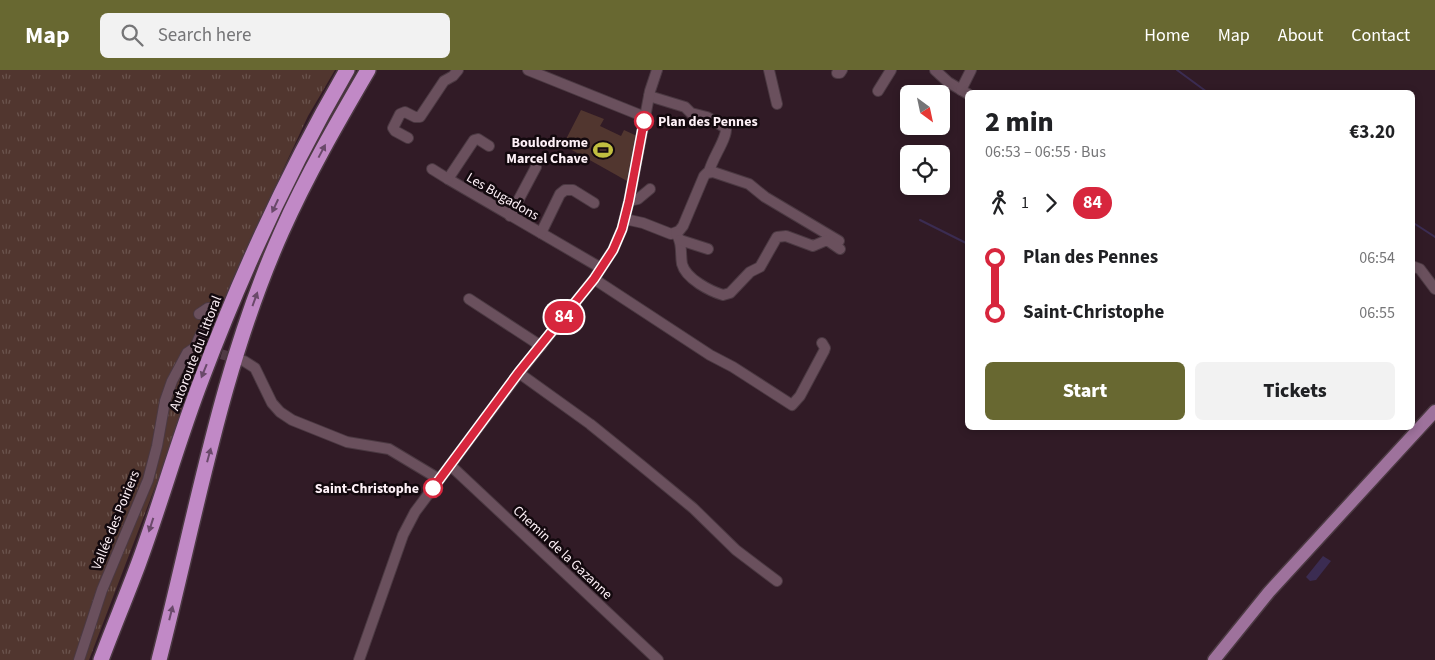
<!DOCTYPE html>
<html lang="en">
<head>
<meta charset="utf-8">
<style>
  body { margin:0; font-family:"Source Sans 3",sans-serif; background:#f2f2f2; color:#202124; height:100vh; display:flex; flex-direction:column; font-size:19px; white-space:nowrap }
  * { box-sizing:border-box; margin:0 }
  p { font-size:16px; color:#757577 }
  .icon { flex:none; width:28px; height:28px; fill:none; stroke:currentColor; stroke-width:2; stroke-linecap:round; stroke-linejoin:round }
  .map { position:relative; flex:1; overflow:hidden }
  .sheet { position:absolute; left:965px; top:20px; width:450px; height:340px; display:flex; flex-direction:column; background:#fff; border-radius:8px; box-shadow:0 2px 8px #0003 }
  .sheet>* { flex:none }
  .badge { padding:0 10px; border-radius:16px; font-size:18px; line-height:32px }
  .needle { width:32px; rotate:147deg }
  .controls { position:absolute; left:900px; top:15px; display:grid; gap:10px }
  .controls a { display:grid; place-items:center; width:50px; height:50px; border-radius:8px; background:#fff; box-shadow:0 2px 8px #0003; font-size:25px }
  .map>.badge { position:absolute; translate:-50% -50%; box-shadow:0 0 0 2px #fff }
  .legs { display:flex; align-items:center; gap:8px; height:55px; padding:0 20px; font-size:16px }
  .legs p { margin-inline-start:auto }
  .summary { display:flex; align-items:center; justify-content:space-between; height:85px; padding:0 20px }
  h1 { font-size:28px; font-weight:800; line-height:38px }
  .action { display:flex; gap:10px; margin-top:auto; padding:10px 20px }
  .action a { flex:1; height:58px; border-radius:8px; background:#686831; color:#fff; font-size:20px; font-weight:800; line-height:58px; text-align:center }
  .action a+a { background:#f2f2f2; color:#202124 }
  ul { padding:0 20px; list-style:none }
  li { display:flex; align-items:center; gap:18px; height:55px; font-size:19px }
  li i { display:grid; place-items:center; width:8px; height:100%; margin:0 6px; background:currentColor }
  li i::after { content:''; width:12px; height:12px; margin:-6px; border:4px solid; border-radius:50%; background:#fff }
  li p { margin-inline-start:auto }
  li:first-child i { background:linear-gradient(#0000 50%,currentColor 0) }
  li:last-child i { background:linear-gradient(currentColor 50%,#0000 0) }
  header { display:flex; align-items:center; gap:30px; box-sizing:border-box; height:70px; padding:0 25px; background:#686831; color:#fff }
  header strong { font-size:24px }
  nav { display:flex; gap:28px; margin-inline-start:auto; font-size:18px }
  .search { width:350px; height:45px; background:#f2f2f2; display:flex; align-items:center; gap:12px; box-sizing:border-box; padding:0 18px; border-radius:8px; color:#757577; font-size:19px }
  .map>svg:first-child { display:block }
  .grass { fill:url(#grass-tufts) }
  .garden { fill:#51362f }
  .water { fill:#3b2c52 }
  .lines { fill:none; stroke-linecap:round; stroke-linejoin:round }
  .stream { stroke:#3b2c52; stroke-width:2 }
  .minor-tunnel { stroke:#503b45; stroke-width:10; stroke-dasharray:10 5; stroke-linecap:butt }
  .minor-casing { stroke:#4b3942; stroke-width:12 }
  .major-casing { stroke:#4b3942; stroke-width:15 }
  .highway-casing { stroke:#4b3942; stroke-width:18 }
  .minor { stroke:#6a505d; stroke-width:10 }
  .major { stroke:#9e729c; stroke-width:12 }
  .highway { stroke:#c189c6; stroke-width:15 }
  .oneway { fill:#6a496a }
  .line-1-casing { stroke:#fff; stroke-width:11 }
  .line-1 { stroke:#d7263d; stroke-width:8 }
  .stop-1-dot { fill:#fff; stroke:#d7263d; stroke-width:2.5 }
  .labels { text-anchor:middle; stroke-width:5; stroke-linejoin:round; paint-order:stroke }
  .stop-label { font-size:14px; font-weight:bold; fill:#fef1f7; stroke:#13090e; text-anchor:start }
  .poi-label { font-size:14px; font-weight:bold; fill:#fef1f7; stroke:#13090e; text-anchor:end }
  .street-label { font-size:14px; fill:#fef1f7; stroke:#13090e }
</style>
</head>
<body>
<header>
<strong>Map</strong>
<div class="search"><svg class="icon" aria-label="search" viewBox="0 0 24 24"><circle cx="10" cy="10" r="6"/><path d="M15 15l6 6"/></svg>Search here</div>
<nav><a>Home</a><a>Map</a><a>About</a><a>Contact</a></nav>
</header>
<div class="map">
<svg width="1435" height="590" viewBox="0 0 1435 590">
  <defs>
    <pattern id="grass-tufts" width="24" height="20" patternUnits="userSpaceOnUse" patternTransform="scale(1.25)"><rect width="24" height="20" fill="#51362f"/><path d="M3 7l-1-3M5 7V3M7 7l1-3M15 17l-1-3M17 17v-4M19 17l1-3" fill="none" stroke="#6b544e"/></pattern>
  </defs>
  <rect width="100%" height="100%" fill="#311b26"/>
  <!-- grass -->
  <path class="grass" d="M0 0H335L308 46 245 181 89 590H0Z"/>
  <!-- garden -->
  <path class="garden" d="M581 40 604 49 600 56 621 66 624 60 637 66 627 111 563 75Z"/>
  <!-- water -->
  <path class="water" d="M1323 486 1331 491 1316 510 1310 511 1306 507Z"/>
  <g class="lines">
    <!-- stream -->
    <g class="stream">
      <path d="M1177 0 1207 22"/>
      <path d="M920 150 968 174"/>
      <path d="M1412 152 1435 167"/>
    </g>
    <!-- minor-tunnel -->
    <path class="minor-tunnel" d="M207 280 241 290"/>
    <defs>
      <g id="minor">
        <path d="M528 0 645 47"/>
        <path d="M769 0 777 34"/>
        <path d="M935 0 948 12 968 24"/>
        <path d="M837 3H840L842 0"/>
        <path d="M961 20 971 0"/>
        <path d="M878 21 891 0"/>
        <path d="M649 26 685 37 691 43 707 47 726 58C727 69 712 88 709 102"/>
        <path d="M408 68 395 61 393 58 400 44 405 42 415 47H420L444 11 453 6 458 0"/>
        <path d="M489 76 478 69 474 70 448 109 601 198"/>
        <path d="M432 99 448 109"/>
        <path d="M629 131 638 129 650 119"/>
        <path d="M510 146 536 97"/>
        <path d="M625 149 643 153 671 164 679 161 683 156 704 106 707 103 713 102 749 114 765 127 839 171"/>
        <path d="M541 163 560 124 565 120H573L594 133"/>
        <path d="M676 163C683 175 680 182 682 194 686 209 710 221 723 225L730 223 750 202 760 197 777 167 786 166 813 176 827 170 840 179"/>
        <path d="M680 170 708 179"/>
        <path d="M1412 196 1420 199 1435 219"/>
        <path d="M594 209 710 285 733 297 792 335 800 326 824 281 825 278 822 273"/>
        <path d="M469 229 541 276"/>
        <path d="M196 277C198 263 210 255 213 242L211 238H208L199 244"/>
        <path d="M244 291 255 298 272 333 280 342 292 350 347 372 389 379 439 409"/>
        <path d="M519 303 590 354 642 396 693 438 736 480 777 511"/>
        <path d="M450 395 658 590"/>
        <path d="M79 590 102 520 148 410 157 376 165 331 172 311 187 283 196 277 205 279"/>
        <path d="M359 590 403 465 415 442 519 303 594 209 613 180 622 159 629 131 650 21 657 0"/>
      </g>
      <path id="major" d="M1214 590 1269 522 1435 341"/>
      <g id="highway">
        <path d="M101 590C113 558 126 527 138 495 161 433 178 370 202 308 242 202 290 98 347 0"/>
        <path d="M159 590C196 446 221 297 282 161 307 105 337 53 368 0"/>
      </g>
    </defs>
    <!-- minor casing -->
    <use href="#minor" class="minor-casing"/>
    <!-- major casing -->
    <use href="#major" class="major-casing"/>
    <!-- highway casing -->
    <use href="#highway" class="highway-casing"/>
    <!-- minor -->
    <use href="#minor" class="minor"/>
    <!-- major -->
    <use href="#major" class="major"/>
    <!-- highway -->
    <use href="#highway" class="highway"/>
  </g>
  <!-- one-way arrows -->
  <defs><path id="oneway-solid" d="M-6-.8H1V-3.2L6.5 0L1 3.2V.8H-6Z" transform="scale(1.25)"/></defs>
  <g class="oneway">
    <use href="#oneway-solid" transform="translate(322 81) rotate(-62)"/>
    <use href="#oneway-solid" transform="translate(275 136) rotate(115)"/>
    <use href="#oneway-solid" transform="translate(255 229) rotate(-70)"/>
    <use href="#oneway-solid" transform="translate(204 301) rotate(112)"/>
    <use href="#oneway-solid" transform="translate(209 385) rotate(-75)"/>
    <use href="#oneway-solid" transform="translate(151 455) rotate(108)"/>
    <use href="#oneway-solid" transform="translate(171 543) rotate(-76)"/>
  </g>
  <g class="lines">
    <defs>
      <path id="line-1" d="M433 418 519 302 594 209 613 180 622 159 629 131 644 51"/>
    </defs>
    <!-- line-1 casing -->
    <use href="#line-1" class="line-1-casing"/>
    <!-- line-1 -->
    <use href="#line-1" class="line-1"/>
  </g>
  <!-- icons -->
  <defs>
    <symbol id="stadium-bare" viewBox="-9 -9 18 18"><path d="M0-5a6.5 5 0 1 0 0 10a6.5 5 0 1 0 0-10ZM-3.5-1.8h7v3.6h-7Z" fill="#c1be40" stroke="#13090e" stroke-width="2.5" paint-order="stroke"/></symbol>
  </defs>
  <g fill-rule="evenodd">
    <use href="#stadium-bare" x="589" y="66" width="28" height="28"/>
  </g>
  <!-- markers -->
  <g class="stop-1-dot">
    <circle cx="644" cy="51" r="9"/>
    <circle cx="433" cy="418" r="9"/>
  </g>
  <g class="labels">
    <!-- stop labels -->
    <g class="stop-label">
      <text x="658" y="56">Plan des Pennes</text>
      <text x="419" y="423" text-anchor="end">Saint-Christophe</text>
    </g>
    <!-- poi labels -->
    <g class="poi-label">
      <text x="588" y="77">Boulodrome<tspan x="588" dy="16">Marcel Chave</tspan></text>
    </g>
    <!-- street labels -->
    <g class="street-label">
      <text transform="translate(503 126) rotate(30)" y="5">Les Bugadons</text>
      <text transform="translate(195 283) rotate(-69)" y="5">Autoroute du Littoral</text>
      <text transform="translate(115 450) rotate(-68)" y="5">Vallée des Poiriers</text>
      <text transform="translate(563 482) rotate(43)" y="5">Chemin de la Gazanne</text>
    </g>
  </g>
</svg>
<div class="controls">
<a><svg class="needle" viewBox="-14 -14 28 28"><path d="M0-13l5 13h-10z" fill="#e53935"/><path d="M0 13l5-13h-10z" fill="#757577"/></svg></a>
<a><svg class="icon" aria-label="locate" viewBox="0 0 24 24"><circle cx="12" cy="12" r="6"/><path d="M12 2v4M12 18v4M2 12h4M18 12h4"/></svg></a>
</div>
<b class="badge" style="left:564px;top:247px;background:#d7263d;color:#fff">84</b>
<section class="sheet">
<div class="summary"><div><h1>2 min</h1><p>06:53 – 06:55 · Bus</p></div><b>€3.20</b></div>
<div class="legs"><svg class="icon" aria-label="walk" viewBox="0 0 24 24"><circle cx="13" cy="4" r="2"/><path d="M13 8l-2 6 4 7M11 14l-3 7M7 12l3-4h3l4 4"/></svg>1<svg class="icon" aria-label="forward" viewBox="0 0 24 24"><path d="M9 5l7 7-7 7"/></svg><b class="badge" style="background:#d7263d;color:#fff">84</b></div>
<ul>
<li><i style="color:#d7263d"></i><b>Plan des Pennes</b><p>06:54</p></li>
<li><i style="color:#d7263d"></i><b>Saint-Christophe</b><p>06:55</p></li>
</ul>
<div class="action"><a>Start</a><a>Tickets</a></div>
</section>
</div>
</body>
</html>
